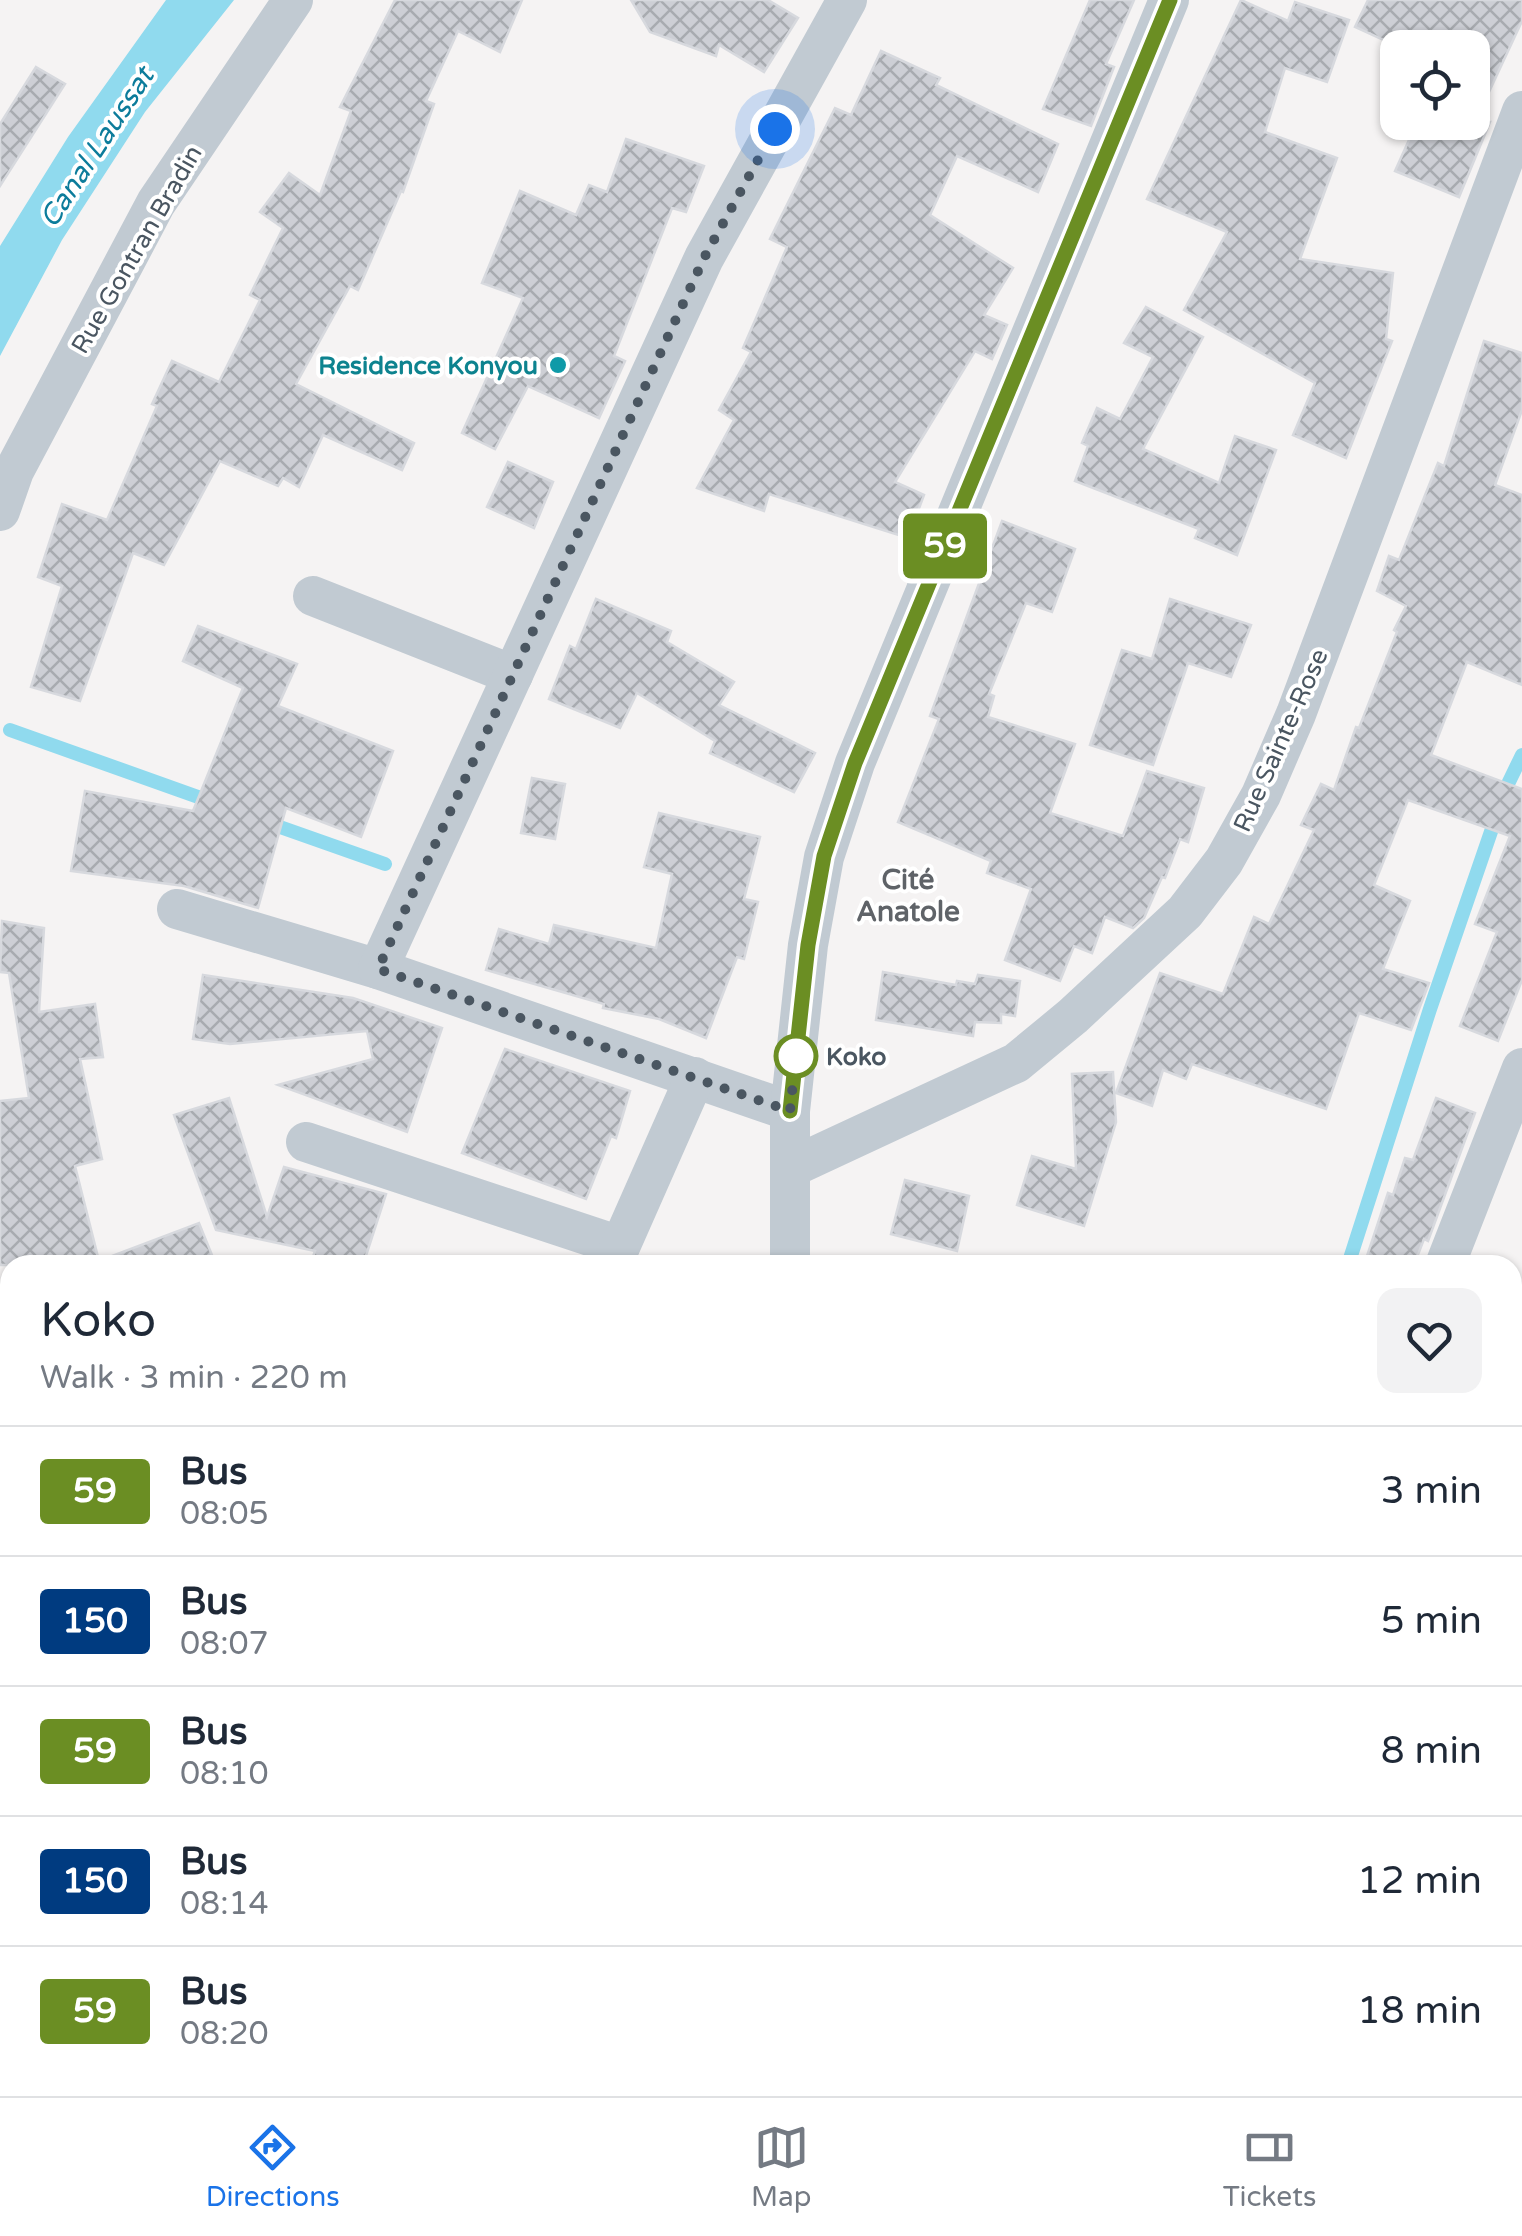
<!DOCTYPE html>
<html lang="en">
<head>
<meta charset="utf-8">
<style>
  body { margin:0; font-family:"Varela Round",sans-serif; background:#f2f2f3; color:#1f2937; height:100vh; display:flex; flex-direction:column; font-size:38px; white-space:nowrap }
  * { box-sizing:border-box; margin:0 }
  p { font-size:32px; color:#747a83 }
  .icon { flex:none; width:55px; height:55px; fill:none; stroke:currentColor; stroke-width:2; stroke-linecap:round; stroke-linejoin:round }
  .map { position:relative; flex:1; overflow:hidden }
  .side { position:absolute; left:0px; top:1255px; width:1522px; height:842px; display:flex; flex-direction:column; background:#fff; border-radius:30px 30px 0 0; box-shadow:0 2px 8px #0004 }
  .side>* { flex:none }
  .badge { padding:0 20px; border-radius:8px; font-size:35px; line-height:65px }
  .controls { position:absolute; left:1380px; top:30px; display:grid; gap:20px }
  .controls a { display:grid; place-items:center; width:110px; height:110px; border-radius:20px; background:#fff; box-shadow:0 2px 8px #0004; font-size:50px }
  .you { position:absolute; width:50px; height:50px; margin:-25px; border:8px solid #fff; border-radius:50%; background:#1a73e8; box-shadow:0 0 0 15px #1a73e833 }
  .map>.badge { position:absolute; translate:-50% -50%; box-shadow:0 0 0 5px #fff }
  .round { display:grid; place-items:center; flex:none; width:105px; height:105px; border-radius:20px; background:#f2f2f3 }
  .overview { display:flex; align-items:center; justify-content:space-between; height:170px; padding:0 40px }
  h1 { font-size:48px; font-weight:600; line-height:75px }
  ul { padding:0; list-style:none }
  li { display:flex; align-items:center; gap:30px; height:130px; padding:0 40px; border-top:2px solid #e0e1e3 }
  li div { flex:1 }
  li b { display:block; font-size:38px }
  li em { font-style:normal }
  li .badge { min-width:110px; font-weight:700; text-align:center }
  .menu { display:flex; justify-content:space-around; align-items:center; height:140px; border-top:2px solid #e0e1e3; background:#fff; font-size:28px; color:#747a83 }
  .menu a { display:grid; justify-items:center; gap:5px }
  .menu .current { color:#1a73e8 }
  .map>svg:first-child { display:block }
  .education { fill:#e6e4e5 }
  .water { fill:#90daee }
  .lines { fill:none; stroke-linecap:round; stroke-linejoin:round }
  .stream { stroke:#90daee; stroke-width:14 }
  .canal { stroke:#90daee; stroke-width:48 }
  .building { fill:url(#building-cross-hatch); stroke:#d7d9de; stroke-width:2.5 }
  .minor { stroke:#c1cad2; stroke-width:40 }
  .secondary { stroke:#c1cbd6; stroke-width:55 }
  .line-casing { stroke:#fff; stroke-width:22 }
  .line { stroke:#6b8e23; stroke-width:15 }
  .walk { stroke:#4a5661; stroke-width:10; stroke-dasharray:0 18 }
  .culture-dot { fill:#0f9aa8; stroke:#fff; stroke-width:4 }
  .stop-dot { fill:#fff; stroke:#6b8e23; stroke-width:5 }
  .labels { text-anchor:middle; stroke-width:8; stroke-linejoin:round; paint-order:stroke }
  .street-label { font-size:25px; fill:#4a5661; stroke:#fff }
  .culture-label { font-size:25px; font-weight:bold; fill:#0d838f; stroke:#fff; text-anchor:end }
  .stop-label { font-size:25px; font-weight:bold; fill:#4a5661; stroke:#fff; text-anchor:start }
  .water-label { font-size:28px; font-style:italic; fill:#0c7c9b; stroke:#fff }
  .neighbourhood-label { font-size:28px; font-weight:bold; fill:#5f6368; stroke:#fff }
</style>
</head>
<body>
<div class="map">
<svg width="1522" height="2096" viewBox="0 0 1522 2096">
  <defs>
    <pattern id="building-cross-hatch" width="8" height="8" patternUnits="userSpaceOnUse" patternTransform="scale(2.5)"><rect width="8" height="8" fill="#cdcfd5"/><path d="M0 0l8 8M0 8l8-8" fill="none" stroke="#a8abb0"/></pattern>
  </defs>
  <rect width="100%" height="100%" fill="#f5f3f3"/>
  <!-- education -->
  <path class="education" d="M1512 1669H1522V2096H1054L1057 2088H1512Z"/>
  <!-- water -->
  <g class="water">
    <path d="M166 0H234L145 112 62 240 0 356V246L68 137Z"/>
    <path d="M0 1673 10 1713V1972L0 1959V1914L10 1879 0 1848Z"/>
  </g>
  <g class="lines">
    <!-- stream -->
    <g class="stream">
      <path d="M10 730 215 803"/>
      <path d="M263 821 385 864"/>
      <path d="M1348 1265 1430 1009 1506 788 1522 755"/>
      <path d="M1512 1640H1522"/>
      <path d="M1043 2096 1046 2088"/>
    </g>
    <!-- canal -->
    <path class="canal" d="M0 1976 10 1965"/>
  </g>
  <!-- building -->
  <g class="building">
    <path d="M395 0H522L500 52 458 31 426 101 434 104 403 192 401 191 358 290 350 286 296 384 414 443 402 470 323 435 299 487 283 478 278 486 220 461 164 565 133 553 80 701 31 687 62 586 38 577 62 504 107 520 157 406 152 404 172 361 219 382 260 300 250 295 283 228 260 212 289 173 320 195 351 111 340 107Z"/>
    <path d="M631 0H768L798 18 764 72 719 45 716 56 650 32Z"/>
    <path d="M1090 0H1134L1106 64 1114 67 1091 126 1043 109Z"/>
    <path d="M1241 0 1288 21 1295 2 1349 20 1327 82 1285 68 1265 132 1337 158 1300 259 1393 273 1386 339 1392 341 1346 458 1293 435 1315 383 1184 310 1227 232 1147 199Z"/>
    <path d="M1368 0H1522V21L1475 122H1490L1459 197 1395 171 1417 122H1472V48H1401L1355 27Z"/>
    <path d="M881 51 940 78 936 85 1058 144 1038 192 957 156 930 215 1013 268 984 315 1007 325 992 359 975 351 895 482 924 495 908 538 769 494 764 511 697 488 734 420 719 410 751 352 743 348 787 247 770 239 835 108 851 115Z"/>
    <path d="M36 67 65 84 0 186V124Z"/>
    <path d="M626 139 704 166 686 212 672 208 614 356 625 361 599 418 528 386 495 449 462 433 523 298 482 283 520 191 576 215 589 185 607 192Z"/>
    <path d="M1146 307 1203 337 1143 449 1219 483 1235 436 1276 450 1237 555 1195 538 1199 529 1075 481 1088 446 1082 443 1097 408 1120 419 1153 357 1124 343Z"/>
    <path d="M1484 341 1522 353V410L1495 485 1522 495V685L1467 662 1431 755 1522 789V980L1498 1041 1460 1026 1497 932 1475 924 1510 836 1408 800 1374 885 1410 901 1383 969 1429 983 1411 1030 1359 1013 1326 1109 1192 1064 1186 1079 1163 1070 1152 1106 1116 1093 1160 973 1223 994 1254 917 1269 924 1314 830 1301 825 1321 784 1334 790 1356 727 1359 728 1397 632 1394 630 1406 606 1377 591 1389 556 1399 560 1438 463 1444 466Z"/>
    <path d="M508 462 553 482 534 528 487 507Z"/>
    <path d="M1002 521 1075 549 1052 612 1026 603 989 694 994 696 988 717 1075 744 1050 813 1123 836 1147 771 1204 788 1188 842 1180 839 1165 878 1162 877 1144 918 1133 928 1105 917 1092 953 1074 946 1060 981 1005 960 1031 889 987 873 991 861 898 822 939 719 930 716Z"/>
    <path d="M596 599 671 631 667 642 734 682 719 705 815 753 794 792 710 753 715 741 637 693 620 728 549 699 570 646 576 649Z"/>
    <path d="M1170 599 1251 625 1231 677 1188 663 1153 765 1090 745 1122 650 1152 659Z"/>
    <path d="M198 626 297 664 278 706 393 751 361 837 286 808 258 908 184 886 71 871 85 791 193 811 243 688 183 661Z"/>
    <path d="M532 778 565 784 555 839 521 833Z"/>
    <path d="M659 813 760 837 744 899 758 902 744 959 737 957 706 1038 659 1019 603 1008 604 1004 486 970 499 929 549 944 554 925 656 948 672 874 644 867Z"/>
    <path d="M2 921 44 928 39 1012 95 1004 103 1057 80 1059 102 1159 75 1166 99 1261 199 1223 216 1265H0V1101L29 1098 9 973 0 972Z"/>
    <path d="M883 972 956 985 957 981 975 984 978 975 1020 981 1015 1016 1001 1014V1023L975 1022 973 1036 876 1020Z"/>
    <path d="M203 975 353 998 442 1028 407 1132 278 1085 373 1059 367 1031 230 1044 193 1039Z"/>
    <path d="M505 1049 630 1091 616 1138 611 1136 586 1199 462 1153Z"/>
    <path d="M1113 1072 1116 1122 1084 1226 1017 1205 1032 1156 1076 1169 1072 1074Z"/>
    <path d="M229 1098 267 1217 284 1167 386 1194 363 1265H310L315 1251 216 1230 174 1115Z"/>
    <path d="M1436 1098 1475 1113 1428 1241 1424 1239 1414 1265H1364L1388 1193 1393 1195 1405 1158 1413 1160Z"/>
    <path d="M905 1180 969 1196 957 1251 891 1234Z"/>
  </g>
  <g class="lines">
    <!-- minor -->
    <g class="minor">
      <path d="M0 511 14 471 156 203 293 0"/>
      <path d="M313 596 513 675"/>
      <path d="M177 909 378 969 790 1111"/>
      <path d="M378 969 704 258 847 0"/>
      <path d="M306 1142 620 1246"/>
      <path d="M790 1168 1016 1063 1073 1016 1185 912 1224 861 1261 795 1296 714 1522 111"/>
      <path d="M612 1265 695 1077"/>
      <path d="M790 1265V1111L808 945 824 857 855 763 1169 0"/>
      <path d="M1445 1265 1522 1068"/>
      <path d="M1512 1476 1522 1477"/>
      <path d="M0 1594 10 1627"/>
      <path d="M807 2088V2096"/>
      <path d="M274 2096 277 2088"/>
    </g>
    <!-- secondary -->
    <g class="secondary">
      <path d="M0 2028 10 2041"/>
      <path d="M47 2088 54 2096"/>
    </g>
  </g>
  <g class="lines">
    <defs>
      <path id="line" d="M790 1111 808 945 824 856 855 763 1170 0"/>
    </defs>
    <!-- line casing -->
    <use href="#line" class="line-casing"/>
    <!-- line -->
    <use href="#line" class="line"/>
    <!-- walk -->
    <path class="walk" d="M775 129 704 258 378 969 790 1111 797 1045 796 1056"/>
  </g>
  <!-- markers -->
  <circle class="culture-dot" cx="558" cy="365" r="10"/>
  <circle class="stop-dot" cx="796" cy="1056" r="20"/>
  <g class="labels">
    <!-- street labels -->
    <g class="street-label">
      <text transform="translate(136 249) rotate(-60)" y="9">Rue Gontran Bradin</text>
      <text transform="translate(1280 740) rotate(-66)" y="9">Rue Sainte-Rose</text>
    </g>
    <!-- culture labels -->
    <g class="culture-label">
      <text x="538" y="374">Residence Konyou</text>
    </g>
    <!-- stop labels -->
    <g class="stop-label">
      <text x="826" y="1065">Koko</text>
    </g>
    <!-- water labels -->
    <g class="water-label">
      <text transform="translate(96 147) rotate(-57)" y="10">Canal Laussat</text>
    </g>
    <!-- neighbourhood labels -->
    <g class="neighbourhood-label">
      <text x="908" y="889">Cité<tspan x="908" dy="32">Anatole</tspan></text>
    </g>
  </g>
</svg>
<div class="controls">
<a><svg class="icon" aria-label="locate" viewBox="0 0 24 24"><circle cx="12" cy="12" r="6"/><path d="M12 2v4M12 18v4M2 12h4M18 12h4"/></svg></a>
</div>
<div class="you" style="left:775px;top:129px"></div>
<b class="badge" style="left:945px;top:546px;background:#6b8e23;color:#fff">59</b>
<section class="side">
<div class="overview"><div><h1>Koko</h1><p>Walk · 3 min · 220 m</p></div><a class="round"><svg class="icon" aria-label="heart" viewBox="0 0 24 24"><path d="M12 20l-8-8c-3-5 5-10 8-4 3-6 11-1 8 4z"/></svg></a></div>
<ul>
<li><span class="badge" style="background:#6b8e23;color:#fff">59</span><div><b>Bus</b><p>08:05</p></div><em>3 min</em></li>
<li><span class="badge" style="background:#003b80;color:#fff">150</span><div><b>Bus</b><p>08:07</p></div><em>5 min</em></li>
<li><span class="badge" style="background:#6b8e23;color:#fff">59</span><div><b>Bus</b><p>08:10</p></div><em>8 min</em></li>
<li><span class="badge" style="background:#003b80;color:#fff">150</span><div><b>Bus</b><p>08:14</p></div><em>12 min</em></li>
<li><span class="badge" style="background:#6b8e23;color:#fff">59</span><div><b>Bus</b><p>08:20</p></div><em>18 min</em></li>
</ul>
</section>
</div>
<nav class="menu">
<a class="current"><svg class="icon" aria-label="directions" viewBox="0 0 24 24"><path d="M12 3l9 9-9 9-9-9zM9 14v-3h6M13 9l2 2-2 2"/></svg>Directions</a>
<a><svg class="icon" aria-label="map" viewBox="0 0 24 24"><path d="M3 6l6-2 6 2 6-2v14l-6 2-6-2-6 2zM9 4v14M15 6v14"/></svg>Map</a>
<a><svg class="icon" aria-label="tickets" viewBox="0 0 24 24"><path d="M3 7h18v10H3zM15 7v10"/></svg>Tickets</a>
</nav>
</body>
</html>
